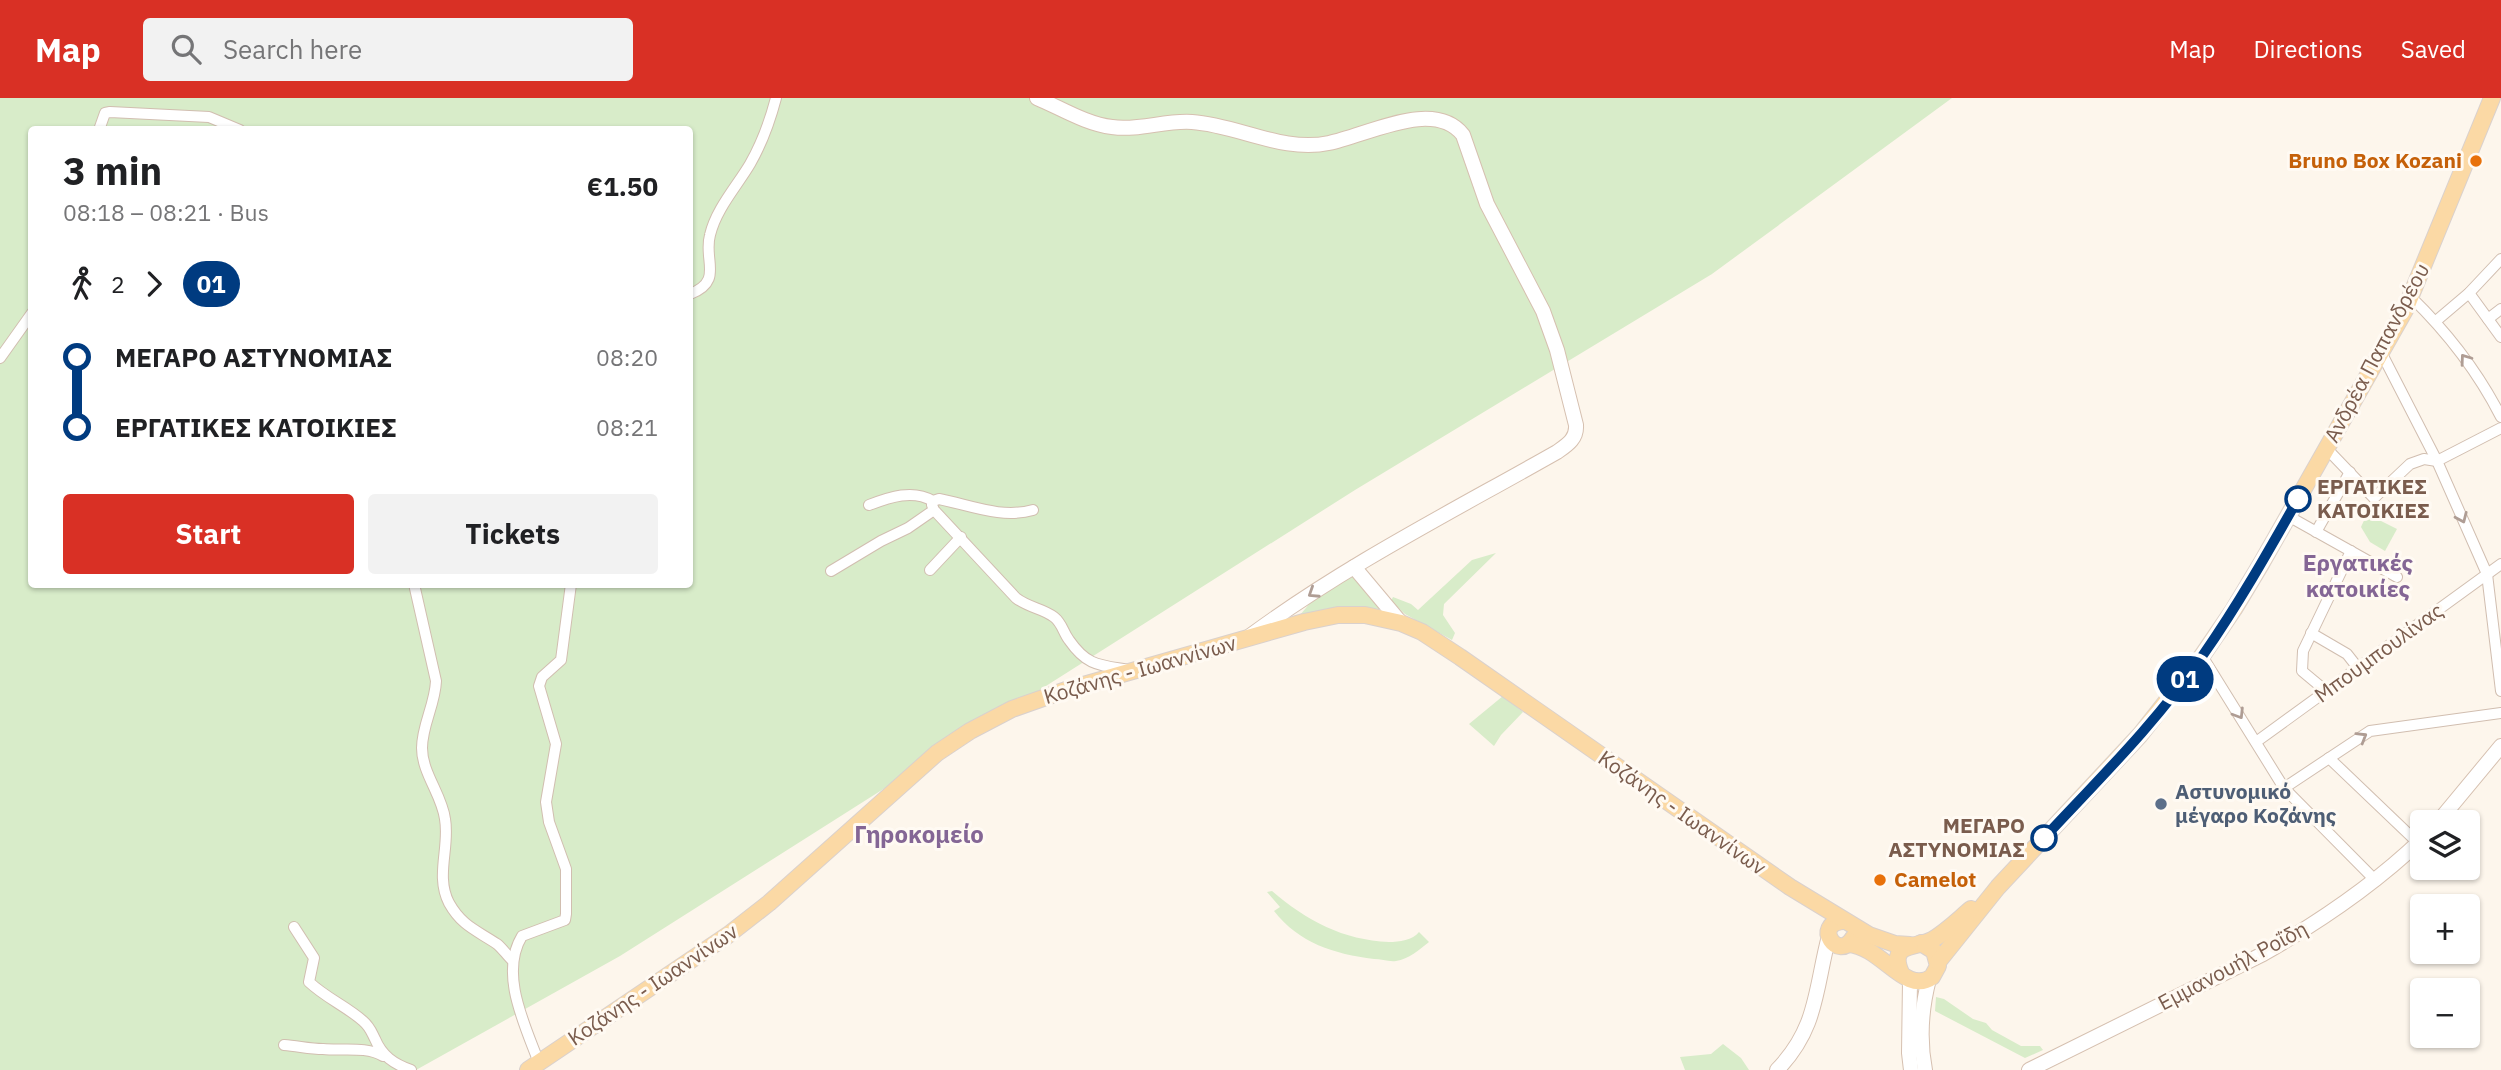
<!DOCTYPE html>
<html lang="en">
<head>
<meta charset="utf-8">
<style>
  body { margin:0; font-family:"IBM Plex Sans",sans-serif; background:#f2f2f2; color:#202124; height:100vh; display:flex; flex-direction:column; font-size:26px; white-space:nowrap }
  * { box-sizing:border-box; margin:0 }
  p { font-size:23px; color:#757577 }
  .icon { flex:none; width:38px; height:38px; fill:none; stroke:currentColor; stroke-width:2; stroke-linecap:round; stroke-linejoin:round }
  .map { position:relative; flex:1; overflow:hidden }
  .panel { position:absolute; left:28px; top:28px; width:665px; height:462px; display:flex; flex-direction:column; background:#fff; border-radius:7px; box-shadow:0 2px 5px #0004 }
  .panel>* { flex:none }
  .badge { padding:0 14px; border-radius:23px; font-size:24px; line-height:46px }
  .fabs { position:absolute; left:2410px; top:712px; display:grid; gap:14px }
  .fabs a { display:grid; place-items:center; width:70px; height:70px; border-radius:7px; background:#fff; box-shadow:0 2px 5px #0004; font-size:35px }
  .map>.badge { position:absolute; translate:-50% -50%; box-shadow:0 0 0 4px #fff }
  .legs { display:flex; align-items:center; gap:10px; height:77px; padding:0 35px; font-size:23px }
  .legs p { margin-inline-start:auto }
  .head { display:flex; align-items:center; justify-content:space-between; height:119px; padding:0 35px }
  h1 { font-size:38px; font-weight:700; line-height:52px }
  .cta { display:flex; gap:14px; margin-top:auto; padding:14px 35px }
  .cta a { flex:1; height:80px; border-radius:7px; background:#d93025; color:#fff; font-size:28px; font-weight:700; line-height:80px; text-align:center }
  .cta a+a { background:#f2f2f2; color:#202124 }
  ul { padding:0 35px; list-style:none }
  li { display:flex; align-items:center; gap:24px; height:70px; font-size:26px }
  li i { display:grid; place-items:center; width:10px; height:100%; margin:0 9px; background:currentColor }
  li i::after { content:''; width:18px; height:18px; margin:-9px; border:5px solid; border-radius:50%; background:#fff }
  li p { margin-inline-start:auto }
  li:first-child i { background:linear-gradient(#0000 50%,currentColor 0) }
  li:last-child i { background:linear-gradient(currentColor 50%,#0000 0) }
  header { display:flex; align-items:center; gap:42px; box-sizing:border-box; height:98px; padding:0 35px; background:#d93025; color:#fff }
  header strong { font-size:33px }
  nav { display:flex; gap:38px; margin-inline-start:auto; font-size:24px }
  .search { width:490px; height:63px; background:#f2f2f2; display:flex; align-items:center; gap:18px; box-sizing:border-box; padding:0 24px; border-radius:7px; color:#757577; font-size:26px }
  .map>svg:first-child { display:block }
  .green { fill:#d8ecc9; fill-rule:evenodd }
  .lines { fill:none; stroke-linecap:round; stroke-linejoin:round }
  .street-casing { stroke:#d1beb0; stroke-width:12 }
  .secondary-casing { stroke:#d6c0b0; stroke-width:16 }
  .primary-casing { stroke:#dad1cd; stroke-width:18 }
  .street { stroke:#fff; stroke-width:10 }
  .secondary { stroke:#fff; stroke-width:14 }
  .primary { stroke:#fbd9a5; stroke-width:16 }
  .oneway { stroke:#af9d94 }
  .line-1-casing { stroke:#fff; stroke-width:16 }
  .line-1 { stroke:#003b80; stroke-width:10 }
  .food-dot { fill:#e8710a; stroke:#fffaf3; stroke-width:2.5 }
  .stop-1-dot { fill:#fff; stroke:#003b80; stroke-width:3.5 }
  .service-dot { fill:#5c6f8a; stroke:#fffaf3; stroke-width:2.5 }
  .labels { text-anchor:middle; stroke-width:6; stroke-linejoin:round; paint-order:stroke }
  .food-label { font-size:21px; font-weight:bold; fill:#c56008; stroke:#fffaf3; text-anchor:end }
  .street-label { font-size:21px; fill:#7a5c4d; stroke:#fffaf3 }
  .stop-label { font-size:21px; font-weight:bold; fill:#7a5c4d; stroke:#fffaf3; text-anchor:start }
  .service-label { font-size:21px; font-weight:bold; fill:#4e5e75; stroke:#fffaf3; text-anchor:start }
  .neighbourhood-label { font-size:23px; font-weight:bold; fill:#846695; stroke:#fffaf3 }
  .quarter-label { font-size:24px; font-weight:bold; fill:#846695; stroke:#fffaf3 }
</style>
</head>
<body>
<header>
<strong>Map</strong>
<div class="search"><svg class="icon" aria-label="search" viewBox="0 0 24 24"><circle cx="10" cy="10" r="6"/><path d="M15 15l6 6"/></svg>Search here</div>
<nav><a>Map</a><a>Directions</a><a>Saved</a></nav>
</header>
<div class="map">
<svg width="2501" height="972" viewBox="0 0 2501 972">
  <rect width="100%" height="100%" fill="#fdf6ec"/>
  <!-- green -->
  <g class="green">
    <path d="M0 0H1952L1712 176 1355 392 620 858 416 972H0ZM32 32H690V486H32Z"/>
    <path d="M2367 416 2397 431 2385 453 2370 444 2361 429Z"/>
    <path d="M1496 455 1444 506 1443 517 1455 535 1452 542 1405 516 1391 503 1393 499 1411 506 1418 512 1472 462Z"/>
    <path d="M1352 475 1383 511 1338 510 1300 517 1321 492Z"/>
    <path d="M1503 598 1523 614 1501 637 1494 648 1469 626Z"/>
    <path d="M1272 793C1307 823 1343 842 1389 844 1399 844 1413 842 1419 834L1429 844C1419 852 1409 861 1396 863 1389 864 1381 861 1374 861 1334 856 1299 845 1274 813L1280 809 1267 794Z"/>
    <path d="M1936 899 1944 901 1973 921 1986 925 1992 932 2021 948H2040L2043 952 2025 960 1935 913Z"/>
    <path d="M1723 946 1741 960 1749 972H1685L1680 959 1711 956Z"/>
  </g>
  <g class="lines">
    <defs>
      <g id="street">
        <path d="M99 32 105 15 110 14 209 19 240 32"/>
        <path d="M2469 195 2501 239"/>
        <path d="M690 196C724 183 703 162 710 137 716 111 737 88 750 66 762 45 770 23 776 0"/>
        <path d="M2411 199C2447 234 2478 274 2501 319"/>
        <path d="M2488 221 2501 211"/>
        <path d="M2436 223 2469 195 2501 161"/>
        <path d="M2381 254 2437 363 2487 476 2501 593"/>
        <path d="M0 260 32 215"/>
        <path d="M2327 351 2374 400 2410 366 2424 361 2437 363 2501 330"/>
        <path d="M933 403 932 407 934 412 1016 500C1029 510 1042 510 1054 519 1062 525 1063 534 1069 542 1087 568 1099 567 1129 572"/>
        <path d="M869 407C890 399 913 391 933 403L939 401C970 407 1001 421 1033 412"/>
        <path d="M2288 418 2397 479"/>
        <path d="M2316 434 2350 374"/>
        <path d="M930 472 961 439"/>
        <path d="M831 473 881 443 908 430 934 412"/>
        <path d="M414 486 436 583C435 607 422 627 422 650 422 675 442 697 445 721 450 749 435 778 449 805 462 828 476 832 497 846 502 850 506 856 511 861"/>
        <path d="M2311 535 2347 556 2358 570"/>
        <path d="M2202 558 2284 690 2376 783"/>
        <path d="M2326 593 2302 573 2303 553 2351 453"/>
        <path d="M2256 644 2501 466"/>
        <path d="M2329 660 2418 745"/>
        <path d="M2284 690 2370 633 2501 615"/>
        <path d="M294 829 314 860 309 884C326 900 346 908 363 923 370 929 371 933 375 941 382 958 394 966 411 972"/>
        <path d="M284 947C298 948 310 951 323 951 343 953 366 948 383 958"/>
        <path d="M539 965C525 927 499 876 522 838L565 822 566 816V771L549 724 546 704 556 646 539 588 542 579 561 562 571 486"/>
      </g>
      <g id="secondary">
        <path d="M1037 0C1061 10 1086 26 1112 29 1139 33 1165 22 1192 24 1238 27 1283 55 1329 45 1368 37 1434 0 1463 37L1487 106 1543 213 1557 252 1576 327C1577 341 1567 347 1557 354 1453 413 1346 467 1250 538"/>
        <path d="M1354 469 1401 525"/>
        <path d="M2438 724 2501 648"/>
        <path d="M1910 883 1909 955 1911 972"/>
        <path d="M1777 972C1818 930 1815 891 1829 838"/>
        <path d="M1925 972C1919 941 1921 912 1929 881"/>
        <path d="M2029 972 2263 856C2321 823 2374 787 2422 741"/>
      </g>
      <g id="primary">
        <path d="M1843 823C1812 826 1838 865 1853 840"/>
        <path d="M1848 846C1882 848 1905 898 1932 879L1938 868 1934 853 1921 845"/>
        <path d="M1938 864 1998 789 2140 637 2202 558 2234 511 2261 466 2405 212 2492 0"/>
        <path d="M1901 875C1888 844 1917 850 1932 842 1946 834 1959 821 1971 811"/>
        <path d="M528 972 728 837 769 805 937 655 970 633 1012 611 1066 592 1304 524 1338 517H1365L1401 525 1422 534 1460 559 1790 789 1869 837 1895 846 1910 847"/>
      </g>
    </defs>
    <!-- street casing -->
    <use href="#street" class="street-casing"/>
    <!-- secondary casing -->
    <use href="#secondary" class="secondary-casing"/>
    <!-- primary casing -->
    <use href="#primary" class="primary-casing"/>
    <!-- street -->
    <use href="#street" class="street"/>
    <!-- secondary -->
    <use href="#secondary" class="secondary"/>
    <!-- primary -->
    <use href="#primary" class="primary"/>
  </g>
  <!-- one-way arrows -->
  <defs><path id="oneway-chevron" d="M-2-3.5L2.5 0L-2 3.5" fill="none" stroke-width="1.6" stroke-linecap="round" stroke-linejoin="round" transform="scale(1.75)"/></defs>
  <g class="oneway">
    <use href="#oneway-chevron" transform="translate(2465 261) rotate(-126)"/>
    <use href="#oneway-chevron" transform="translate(2462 420) rotate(66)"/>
    <use href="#oneway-chevron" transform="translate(1313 495) rotate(147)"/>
    <use href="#oneway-chevron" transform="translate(2239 616) rotate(58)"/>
    <use href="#oneway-chevron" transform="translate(2362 639) rotate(-31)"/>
  </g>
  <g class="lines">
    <defs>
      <path id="line-1" d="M2044 740C2099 681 2157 624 2203 557 2238 507 2268 454 2298 401"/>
    </defs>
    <!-- line-1 casing -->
    <use href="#line-1" class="line-1-casing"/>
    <!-- line-1 -->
    <use href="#line-1" class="line-1"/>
  </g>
  <!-- markers -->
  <g class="food-dot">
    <circle cx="2476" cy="63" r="7"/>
    <circle cx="1880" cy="782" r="7"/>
  </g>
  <g class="stop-1-dot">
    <circle cx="2298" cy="401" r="12"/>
    <circle cx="2044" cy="740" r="12"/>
  </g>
  <circle class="service-dot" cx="2161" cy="706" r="7"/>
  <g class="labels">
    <!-- food labels -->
    <g class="food-label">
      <text x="2462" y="70">Bruno Box Kozani</text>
      <text x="1894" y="789" text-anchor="start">Camelot</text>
    </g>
    <!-- street labels -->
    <g class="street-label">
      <text transform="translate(2377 255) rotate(-62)" y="7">Ανδρέα Παπανδρέου</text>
      <text transform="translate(2379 555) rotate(-36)" y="7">Μπουμπουλίνας</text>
      <text transform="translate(1140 572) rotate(-16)" y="7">Κοζάνης - Ιωαννίνων</text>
      <text transform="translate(1682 715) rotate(35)" y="7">Κοζάνης - Ιωαννίνων</text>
      <text transform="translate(2233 868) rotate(-28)" y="7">Εμμανουήλ Ροΐδη</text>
      <text transform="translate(653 887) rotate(-34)" y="7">Κοζάνης - Ιωαννίνων</text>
    </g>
    <!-- stop labels -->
    <g class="stop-label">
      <text x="2317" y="396">ΕΡΓΑΤΙΚΕΣ<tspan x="2317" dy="24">ΚΑΤΟΙΚΙΕΣ</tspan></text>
      <text x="2025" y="735" text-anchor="end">ΜΕΓΑΡΟ<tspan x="2025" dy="24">ΑΣΤΥΝΟΜΙΑΣ</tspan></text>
    </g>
    <!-- service labels -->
    <g class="service-label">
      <text x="2175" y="701">Αστυνομικό<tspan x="2175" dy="24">μέγαρο Κοζάνης</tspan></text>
    </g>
    <!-- neighbourhood labels -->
    <g class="neighbourhood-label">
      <text x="2358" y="473">Εργατικές<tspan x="2358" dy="26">κατοικίες</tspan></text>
    </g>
    <!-- quarter labels -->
    <g class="quarter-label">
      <text x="919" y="745">Γηροκομείο</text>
    </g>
  </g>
</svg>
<div class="fabs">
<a><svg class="icon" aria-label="layers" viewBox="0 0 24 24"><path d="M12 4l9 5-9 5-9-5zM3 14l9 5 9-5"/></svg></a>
<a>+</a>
<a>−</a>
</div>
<b class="badge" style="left:2185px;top:581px;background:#003b80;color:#fff">01</b>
<section class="panel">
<div class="head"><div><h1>3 min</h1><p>08:18 – 08:21 · Bus</p></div><b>€1.50</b></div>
<div class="legs"><svg class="icon" aria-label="walk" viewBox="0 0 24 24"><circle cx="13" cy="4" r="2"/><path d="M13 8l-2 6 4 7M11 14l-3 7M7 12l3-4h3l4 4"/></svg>2<svg class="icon" aria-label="forward" viewBox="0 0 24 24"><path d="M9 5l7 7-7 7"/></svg><b class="badge" style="background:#003b80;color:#fff">01</b></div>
<ul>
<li><i style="color:#003b80"></i><b>ΜΕΓΑΡΟ ΑΣΤΥΝΟΜΙΑΣ</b><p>08:20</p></li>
<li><i style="color:#003b80"></i><b>ΕΡΓΑΤΙΚΕΣ ΚΑΤΟΙΚΙΕΣ</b><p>08:21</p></li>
</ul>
<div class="cta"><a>Start</a><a>Tickets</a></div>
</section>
</div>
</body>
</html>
